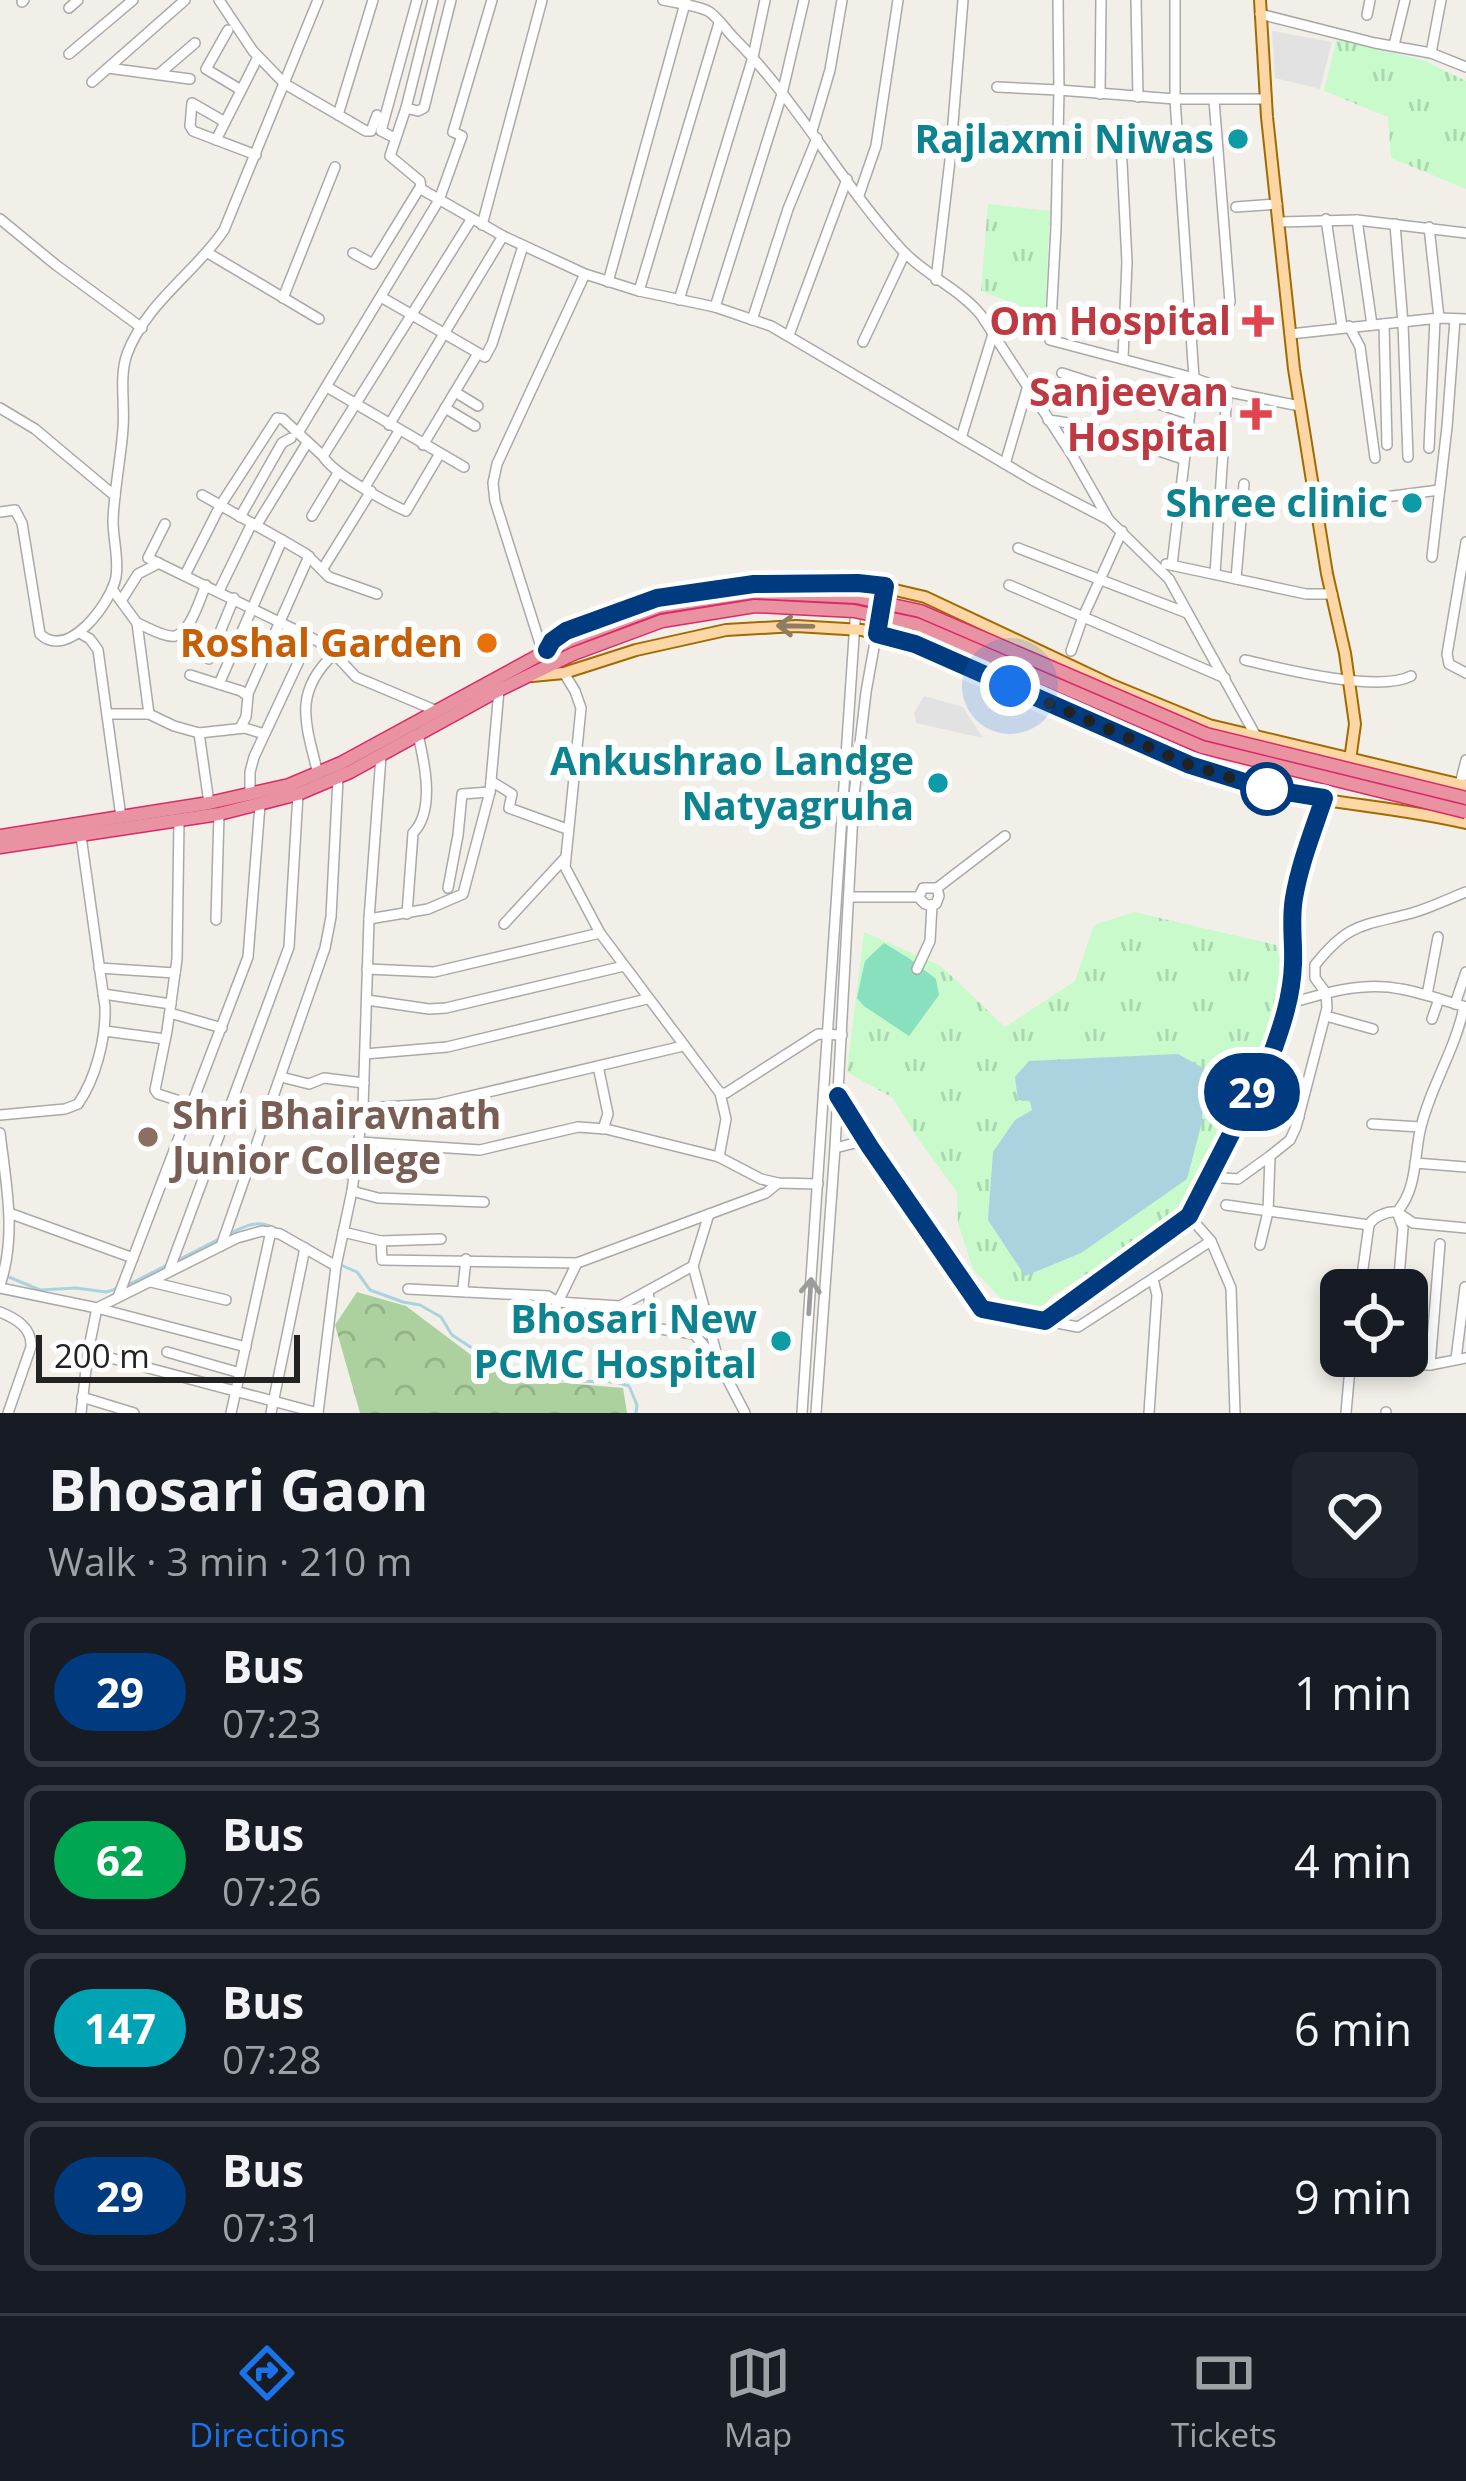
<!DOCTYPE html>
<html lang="en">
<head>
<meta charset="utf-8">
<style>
  body { margin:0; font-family:"Open Sans",sans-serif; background:#20242c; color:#f1f3f6; height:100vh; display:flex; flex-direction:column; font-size:45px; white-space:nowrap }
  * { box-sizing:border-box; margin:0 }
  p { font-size:39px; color:#9ea1a6 }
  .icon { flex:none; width:66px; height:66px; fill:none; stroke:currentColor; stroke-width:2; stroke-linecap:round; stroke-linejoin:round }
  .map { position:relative; height:1413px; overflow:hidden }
  .drawer { display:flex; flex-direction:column; background:#171b24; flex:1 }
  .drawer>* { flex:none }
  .badge { padding:0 24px; border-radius:39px; font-size:42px; line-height:78px }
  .controls { position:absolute; left:1320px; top:1269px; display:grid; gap:24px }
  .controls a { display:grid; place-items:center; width:108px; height:108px; border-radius:18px; background:#171b24; box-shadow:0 6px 18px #0003; font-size:60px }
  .scale { position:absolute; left:36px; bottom:30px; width:264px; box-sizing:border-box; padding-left:12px; border:6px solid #222; border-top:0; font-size:33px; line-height:42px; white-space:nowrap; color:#222; -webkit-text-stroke:9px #fff; paint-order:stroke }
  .you { position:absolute; width:60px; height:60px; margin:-30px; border:9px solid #fff; border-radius:50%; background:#1a73e8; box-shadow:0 0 0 18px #1a73e833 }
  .map>.badge { position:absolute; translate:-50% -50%; box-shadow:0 0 0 6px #fff }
  .round { display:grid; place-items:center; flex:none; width:126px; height:126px; border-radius:18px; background:#20242c }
  .headline { display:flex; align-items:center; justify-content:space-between; height:204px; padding:0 48px }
  h1 { font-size:57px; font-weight:700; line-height:90px }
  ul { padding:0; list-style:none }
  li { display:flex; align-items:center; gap:36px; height:150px; margin:0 24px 18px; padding:0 24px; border:6px solid #363941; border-radius:18px }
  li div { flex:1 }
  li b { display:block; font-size:45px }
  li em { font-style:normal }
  li .badge { min-width:132px; font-weight:700; text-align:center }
  .tabs { display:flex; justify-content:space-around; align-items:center; height:168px; border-top:3px solid #363941; background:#171b24; font-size:33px; color:#9ea1a6 }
  .tabs a { display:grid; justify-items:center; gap:6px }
  .tabs .on { color:#1a73e8 }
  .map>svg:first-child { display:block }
  .forest { fill:url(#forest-crowns) }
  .park { fill:url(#park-tufts) }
  .pitch { fill:#88e0be }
  .parking { fill:#e2e2e2 }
  .water { fill:#aad3df }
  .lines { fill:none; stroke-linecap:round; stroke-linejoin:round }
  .stream { stroke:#aad3df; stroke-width:3 }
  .minor-casing { stroke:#a9a9a9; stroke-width:12 }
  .major-casing { stroke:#a06b00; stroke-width:14 }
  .highway-casing { stroke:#dc2a67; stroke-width:15 }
  .minor { stroke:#fff; stroke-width:9 }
  .major { stroke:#fcd6a4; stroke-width:10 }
  .highway { stroke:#e892a2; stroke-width:12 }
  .highway-bridge-casing { stroke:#dc2a67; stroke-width:15; stroke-linecap:butt }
  .highway-bridge { stroke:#e892a2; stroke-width:12 }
  .oneway { stroke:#8f7c63 }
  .oneway2 { stroke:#9c9c9c }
  .line-casing { stroke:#fff; stroke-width:27 }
  .line { stroke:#003b80; stroke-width:18 }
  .walk { stroke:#222; stroke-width:12; stroke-dasharray:0 21.6 }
  .culture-dot { fill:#0f9aa8; stroke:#fff; stroke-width:4.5 }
  .health-dot { fill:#e0444e; stroke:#fff; stroke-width:4.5 }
  .food-dot { fill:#e8710a; stroke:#fff; stroke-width:4.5 }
  .stop-dot { fill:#fff; stroke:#003b80; stroke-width:6 }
  .education-dot { fill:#8d6e63; stroke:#fff; stroke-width:4.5 }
  .labels { text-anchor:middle; stroke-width:12; stroke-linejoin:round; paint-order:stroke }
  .culture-label { font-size:39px; font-weight:bold; fill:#0d838f; stroke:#fff; text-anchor:end }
  .health-label { font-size:39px; font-weight:bold; fill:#be3a42; stroke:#fff; text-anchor:end }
  .food-label { font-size:39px; font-weight:bold; fill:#c56008; stroke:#fff; text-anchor:end }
  .education-label { font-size:39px; font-weight:bold; fill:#785e54; stroke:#fff; text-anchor:start }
</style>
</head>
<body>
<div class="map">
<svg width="1466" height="1413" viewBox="0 0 1466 1413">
  <defs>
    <pattern id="forest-crowns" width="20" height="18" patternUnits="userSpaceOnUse" patternTransform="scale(3)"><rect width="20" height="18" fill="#add19e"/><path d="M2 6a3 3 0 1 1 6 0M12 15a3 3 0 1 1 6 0" fill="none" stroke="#95b388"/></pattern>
    <pattern id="park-tufts" width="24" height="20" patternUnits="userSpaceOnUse" patternTransform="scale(3)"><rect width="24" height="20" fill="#c8facc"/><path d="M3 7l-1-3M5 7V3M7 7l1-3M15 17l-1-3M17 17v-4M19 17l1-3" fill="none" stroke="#acd6af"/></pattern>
  </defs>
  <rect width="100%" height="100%" fill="#f2efe9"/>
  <!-- forest -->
  <path class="forest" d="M357 1292 406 1306 483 1364 532 1380 623 1388 627 1413H360L335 1325Z"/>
  <!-- park -->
  <g class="park">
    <path d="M1337 38 1425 61 1466 81V189L1391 158 1388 117 1324 91Z"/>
    <path d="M988 204 1050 211 1045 315 981 291Z"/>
    <path d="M1134 912 1276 945 1283 967 1276 1010 1266 1044 1184 1205 1115 1257 1053 1295 1040 1308 1004 1302 973 1269 958 1223 957 1192 918 1139 893 1098 847 1072 864 932 941 966 1005 1027 1075 981 1094 925Z"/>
  </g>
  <!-- pitch -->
  <path class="pitch" d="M884 943 910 959 936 979 939 995 909 1036 864 1006 857 998 865 961Z"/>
  <!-- parking -->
  <g class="parking">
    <path d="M1272 31 1332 42 1320 89 1275 78Z"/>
    <path d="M924 696 963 707 983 738 916 723 914 713Z"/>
  </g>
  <!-- water -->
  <path class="water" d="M1178 1054 1203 1068 1202 1122 1187 1179 1081 1253 1025 1276 988 1220 993 1152 1015 1120 1032 1110 1030 1101 1018 1100 1015 1077 1029 1061Z"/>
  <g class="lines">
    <!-- stream -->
    <g class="stream">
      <path d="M229 1234C247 1225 258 1219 276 1229"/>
      <path d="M176 1261 221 1238"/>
      <path d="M341 1265 357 1272 370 1290 403 1302 420 1305 441 1317 452 1335 498 1365 518 1372 571 1381 615 1382 629 1386 637 1405 636 1413"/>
      <path d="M4 1275 40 1290 76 1288 106 1292 116 1289"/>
      <path d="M128 1285 167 1265"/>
    </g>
    <defs>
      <g id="minor">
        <path d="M219 0 253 51 285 84 366 131H371L377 115"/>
        <path d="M433 0 406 108 390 156 420 181 421 189 503 236 585 274 639 291 715 307 771 326 1034 481 1109 520"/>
        <path d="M663 0C676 3 696 5 708 11 717 16 726 30 734 38 798 102 841 183 902 250 925 275 960 289 981 315L1072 455 1109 520 1169 579 1257 738 1279 791"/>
        <path d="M1136 0 1138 97"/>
        <path d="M22 2 24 0"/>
        <path d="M69 8 78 0"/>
        <path d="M1260 14 1375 43 1431 53 1466 67"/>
        <path d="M1367 15 1370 0"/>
        <path d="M228 30 206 69 241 90"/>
        <path d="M1394 45 1405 0"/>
        <path d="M1431 53 1441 0"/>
        <path d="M69 54 133 0"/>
        <path d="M108 68 190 79"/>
        <path d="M159 74 195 43"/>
        <path d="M92 82 185 0"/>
        <path d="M997 87 1059 90 1058 0"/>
        <path d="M1100 94 1101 0"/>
        <path d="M1266 99H1175L1059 90 1056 228 1050 340 1194 378 1234 393 1300 406"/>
        <path d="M1214 100 1230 302"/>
        <path d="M406 108 418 111 424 108 451 0"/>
        <path d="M338 115 373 0"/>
        <path d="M225 122 192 103 190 126 193 131 256 155"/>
        <path d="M812 131 830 70 842 0"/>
        <path d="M395 138 381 131 417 0"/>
        <path d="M216 140 258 57"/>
        <path d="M1121 143 1127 262 1123 358"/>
        <path d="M859 195 876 146 898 0"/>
        <path d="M1236 207 1277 204"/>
        <path d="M0 219 56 265 142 328"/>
        <path d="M1326 219 1342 327"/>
        <path d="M1357 220 1372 325"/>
        <path d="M1279 222 1357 220 1466 233"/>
        <path d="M1395 224 1403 324 1408 457"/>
        <path d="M482 225 542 0"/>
        <path d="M1429 227 1439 318"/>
        <path d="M208 253 319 319"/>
        <path d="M353 253 373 264 419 189H421"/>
        <path d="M936 280 950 160 963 0"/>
        <path d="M608 282 686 0"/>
        <path d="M639 291 719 23"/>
        <path d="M381 297 485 357 492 344 523 246"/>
        <path d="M283 298 335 167"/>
        <path d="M679 300 753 57 765 0"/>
        <path d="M715 307 782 94 804 0"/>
        <path d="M752 320 788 209 817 138"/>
        <path d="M1384 324 1387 445"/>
        <path d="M1349 326 1360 347 1375 458"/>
        <path d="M1290 334 1439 318 1466 319"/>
        <path d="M789 335 847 179"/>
        <path d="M863 342 905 253"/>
        <path d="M1062 373 1189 414"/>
        <path d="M327 387 464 467"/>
        <path d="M455 392 478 406"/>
        <path d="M0 408 35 429 115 496"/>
        <path d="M445 408 475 426"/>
        <path d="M1048 420C1095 425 1138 445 1183 459"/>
        <path d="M389 425 503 236"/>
        <path d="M298 433 439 200 462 136 453 132 492 0"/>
        <path d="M961 438 993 334"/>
        <path d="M423 445 477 355"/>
        <path d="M1429 448 1435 319"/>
        <path d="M439 455 406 511C386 502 332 473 323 456L471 220"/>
        <path d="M1005 464 1027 389"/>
        <path d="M365 487 399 431"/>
        <path d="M202 495 282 540 219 684"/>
        <path d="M1316 506 1439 490"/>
        <path d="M0 512 15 510 22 523 40 634C68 661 111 603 116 577 119 559 113 539 113 521 114 490 121 459 123 428 125 404 119 377 127 354 146 303 195 273 224 230L318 0"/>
        <path d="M312 516 338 473"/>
        <path d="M240 517 282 443 291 438"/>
        <path d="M165 524 148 558 310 637 254 757 250 772V795"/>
        <path d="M256 526 307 443"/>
        <path d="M282 540 306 554 329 577 377 594"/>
        <path d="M1466 542 1447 654 1449 664 1466 673"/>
        <path d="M1018 548 1187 613"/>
        <path d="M1432 557 1447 427 1455 319"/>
        <path d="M1166 564 1306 594H1332"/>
        <path d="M1172 565 1194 378 1175 99V0"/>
        <path d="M322 570 371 491"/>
        <path d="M1215 574 1227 391"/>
        <path d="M185 575 220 506 277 418 283 419 323 456"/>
        <path d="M1236 579 1244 484"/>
        <path d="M1009 585 1225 678"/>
        <path d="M112 589 137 623 149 714"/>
        <path d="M219 591 252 523"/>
        <path d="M121 601 138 574 159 563"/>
        <path d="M137 623C147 627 165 638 175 636 191 632 200 598 206 585"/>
        <path d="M80 633 90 639 98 650 121 817"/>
        <path d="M310 637 328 647 356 677 437 711"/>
        <path d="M1071 651 1083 617 1122 531"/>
        <path d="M543 653 495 501 493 483 497 464 585 274"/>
        <path d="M209 659 234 598"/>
        <path d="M1245 660C1282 669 1379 693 1411 676"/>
        <path d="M190 675 241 691 248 696 246 717 240 728"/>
        <path d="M247 696 309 556"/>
        <path d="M107 714H149L174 726 199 733 245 728 264 734"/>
        <path d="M199 733 209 803"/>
        <path d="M318 774C306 724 292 693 334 654"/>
        <path d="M491 781 512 794 509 808 567 829"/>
        <path d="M1460 784 1466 760"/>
        <path d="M179 820 177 959 167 1031 155 1090 158 1094 192 1105"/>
        <path d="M448 888 458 835 462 794 490 792"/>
        <path d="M937 888 1005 836"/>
        <path d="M849 897H919C924 905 927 906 936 904L939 896 937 888H923L919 897"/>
        <path d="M407 914 413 833C435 811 425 764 418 735"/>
        <path d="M369 919 428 909 463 894 490 792 499 690"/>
        <path d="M216 920 219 814"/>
        <path d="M504 924 564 859"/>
        <path d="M99 968 175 973"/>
        <path d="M367 969 434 972 600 933"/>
        <path d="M917 969 930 941 932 905"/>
        <path d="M103 994 171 1004"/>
        <path d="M1427 995 1438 937"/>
        <path d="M367 1000 429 1009 446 1008 624 966"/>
        <path d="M1288 1004C1324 993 1364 981 1401 989 1423 993 1445 1001 1466 1007"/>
        <path d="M1455 1004 1466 972"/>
        <path d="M170 1013 222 1028"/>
        <path d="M1326 1016 1373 1029"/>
        <path d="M1432 1019 1439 999"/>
        <path d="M105 1031 165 1039"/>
        <path d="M365 1054 447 1047 647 999"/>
        <path d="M598 1066 608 1114 603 1129"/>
        <path d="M281 1077 309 1084 324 1078 364 1083"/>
        <path d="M720 1093H726L818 1034 842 1035"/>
        <path d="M1251 1095 1299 1117"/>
        <path d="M839 1098 870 1147 983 1309 1078 1327 1211 1241"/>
        <path d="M363 1108 437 1104 683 1046"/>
        <path d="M0 1115 65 1109 78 1104C96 1078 106 1038 105 1007L81 836"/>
        <path d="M1372 1124 1420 1127"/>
        <path d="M0 1133C6 1184 17 1235 0 1285"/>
        <path d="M359 1142 480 1150 578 1127 606 1129 719 1157 726 1119 720 1093 600 933 565 867 581 708 575 691 564 673"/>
        <path d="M835 1148 855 1143 870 1147"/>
        <path d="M719 1157 761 1179 778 1183 818 1184"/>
        <path d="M1415 1163 1466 1167"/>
        <path d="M1209 1177 1238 1179 1270 1156"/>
        <path d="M352 1191 378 1198 484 1202"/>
        <path d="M1226 1205 1369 1225C1374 1216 1388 1211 1397 1212 1417 1189 1414 1159 1420 1131 1429 1089 1455 1051 1464 1007"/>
        <path d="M1397 1212 1403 1228 1398 1290"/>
        <path d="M1397 1212 1413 1223 1466 1228"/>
        <path d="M9 1213 133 1258"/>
        <path d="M1189 1216 1211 1241 1231 1288 1235 1413"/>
        <path d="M343 1232 381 1241 441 1239"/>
        <path d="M381 1241 382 1260 577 1263 766 1193 778 1183"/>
        <path d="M1260 1245 1268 1212 1270 1156 1290 1140 1296 1127 1327 1008 1326 993 1315 978V965C1349 922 1363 926 1412 913 1430 908 1448 899 1466 892"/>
        <path d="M221 1246 325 948 331 917 338 778"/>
        <path d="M466 1259 463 1287 466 1292 548 1296 558 1302 545 1332"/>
        <path d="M577 1263 558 1302 620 1306 693 1266 709 1214"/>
        <path d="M693 1266 719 1363 745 1413"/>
        <path d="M169 1271 289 947 298 794"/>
        <path d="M151 1282 226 1300"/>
        <path d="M0 1288 97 1308 237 1238 262 1231 280 1234 336 1266"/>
        <path d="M408 1289 466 1292"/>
        <path d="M1360 1290 1369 1225"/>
        <path d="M648 1291 653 1328 694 1334 719 1363 700 1364"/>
        <path d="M118 1297 248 957 260 805"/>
        <path d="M0 1312C17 1319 32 1328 31 1347L8 1413"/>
        <path d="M1045 1321 1189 1216 1271 1056 1281 1030 1293 970 1294 897 1306 850 1325 798"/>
        <path d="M88 1352 318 1413"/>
        <path d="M167 1352 240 1373"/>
        <path d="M1365 1356 1410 1365H1430L1466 1358"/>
        <path d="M1456 1359 1465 1287"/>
        <path d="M1430 1365 1440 1244"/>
        <path d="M82 1397 134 1413"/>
        <path d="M81 1413 88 1352 97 1308 246 1347"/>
        <path d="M231 1413 271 1231"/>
        <path d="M271 1413 305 1248"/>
        <path d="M318 1413 336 1266 352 1191 363 1108 369 919 381 756"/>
        <path d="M802 1413 857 592"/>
        <path d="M816 1413 835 1148 854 795 866 692 883 597"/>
        <path d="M1149 1413 1157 1295 1153 1279"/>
        <path d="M1346 1413 1351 1356"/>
        <path d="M1386 1413V1412"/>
      </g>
      <g id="major">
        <path d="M1260 0 1267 117 1294 369 1327 574 1345 653 1355 724 1350 760"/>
        <path d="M547 650 552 641 566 631 657 598 754 584 865 583 925 597 1114 686 1209 725 1466 786"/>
        <path d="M532 676 564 673 636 650 726 630 796 626 862 630 915 645 1190 765C1214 774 1237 782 1262 788 1329 804 1399 807 1466 823"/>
      </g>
      <g id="highway">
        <path d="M0 836 209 803 289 785 341 763 543 653 569 641"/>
        <path d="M0 847 219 814 298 794 350 772 499 690 573 654"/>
      </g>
    </defs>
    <!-- minor casing -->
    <use href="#minor" class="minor-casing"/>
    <!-- major casing -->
    <use href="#major" class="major-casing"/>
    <!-- highway casing -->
    <use href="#highway" class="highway-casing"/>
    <!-- minor -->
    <use href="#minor" class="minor"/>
    <!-- major -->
    <use href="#major" class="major"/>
    <!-- highway -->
    <use href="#highway" class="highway"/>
    <defs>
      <g id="highway-bridge">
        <path d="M569 641 659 607 754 592 856 597 920 611 1206 734 1466 798"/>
        <path d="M573 654 662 621 755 606 854 611 916 624 1202 747 1466 812"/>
      </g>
    </defs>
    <!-- highway-bridge casing -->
    <use href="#highway-bridge" class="highway-bridge-casing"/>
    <!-- highway-bridge -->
    <use href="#highway-bridge" class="highway-bridge"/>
  </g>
  <!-- one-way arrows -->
  <defs><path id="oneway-shaft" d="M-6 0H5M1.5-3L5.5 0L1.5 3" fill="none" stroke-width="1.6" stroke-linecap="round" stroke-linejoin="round" transform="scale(3)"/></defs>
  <use class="oneway" href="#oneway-shaft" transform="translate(795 626) rotate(-179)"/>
  <use class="oneway2" href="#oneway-shaft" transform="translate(810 1296) rotate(-86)"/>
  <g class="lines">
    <defs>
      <path id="line" d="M547 650 552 641 566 631 657 598 754 584 858 583 885 586 877 634 915 644 1190 765 1267 789 1324 798C1313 831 1300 863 1294 898 1290 920 1294 942 1293 964 1292 996 1282 1026 1271 1056L1189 1216 1045 1321 982 1309 870 1147 838 1096"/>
    </defs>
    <!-- line casing -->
    <use href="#line" class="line-casing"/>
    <!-- line -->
    <use href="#line" class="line"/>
    <!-- walk -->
    <path class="walk" d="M1010 686 1190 765 1267 789"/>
  </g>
  <!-- markers -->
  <g class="culture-dot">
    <circle cx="1238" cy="139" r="12"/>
    <circle cx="1412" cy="503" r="12"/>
    <circle cx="938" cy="783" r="12"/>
    <circle cx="781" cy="1341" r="12"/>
  </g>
  <g class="health-dot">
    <path d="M1252 303h12v12h12v12h-12v12h-12v-12h-12v-12h12z"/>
    <path d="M1250 396h12v12h12v12h-12v12h-12v-12h-12v-12h12z"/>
  </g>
  <circle class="food-dot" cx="487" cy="643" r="12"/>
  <circle class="stop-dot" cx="1267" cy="789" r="24"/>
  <circle class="education-dot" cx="148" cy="1137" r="12"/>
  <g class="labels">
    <!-- culture labels -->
    <g class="culture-label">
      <text x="1214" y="153">Rajlaxmi Niwas</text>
      <text x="1388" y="517">Shree clinic</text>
      <text x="914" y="775">Ankushrao Landge<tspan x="914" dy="45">Natyagruha</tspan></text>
      <text x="757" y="1333">Bhosari New<tspan x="757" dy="45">PCMC Hospital</tspan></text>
    </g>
    <!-- health labels -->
    <g class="health-label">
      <text x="1231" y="335">Om Hospital</text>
      <text x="1229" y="406">Sanjeevan<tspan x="1229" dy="45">Hospital</tspan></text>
    </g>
    <!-- food labels -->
    <g class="food-label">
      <text x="463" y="657">Roshal Garden</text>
    </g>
    <!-- education labels -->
    <g class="education-label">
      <text x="172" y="1129">Shri Bhairavnath<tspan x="172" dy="45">Junior College</tspan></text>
    </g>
  </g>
</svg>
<div class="controls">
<a><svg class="icon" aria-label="locate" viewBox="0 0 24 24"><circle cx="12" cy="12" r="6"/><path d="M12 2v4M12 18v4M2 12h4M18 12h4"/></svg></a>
</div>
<div class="scale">200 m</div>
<div class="you" style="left:1010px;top:686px"></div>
<b class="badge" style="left:1252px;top:1092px;background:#003b80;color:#fff">29</b>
</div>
<section class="drawer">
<div class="headline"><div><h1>Bhosari Gaon</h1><p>Walk · 3 min · 210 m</p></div><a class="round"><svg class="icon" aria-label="heart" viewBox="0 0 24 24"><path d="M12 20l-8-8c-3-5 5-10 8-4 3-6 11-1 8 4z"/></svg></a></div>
<ul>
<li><span class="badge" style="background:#003b80;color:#fff">29</span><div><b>Bus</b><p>07:23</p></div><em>1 min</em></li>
<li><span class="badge" style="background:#00a651;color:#fff">62</span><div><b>Bus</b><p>07:26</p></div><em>4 min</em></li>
<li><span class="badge" style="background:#00a3b4;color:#fff">147</span><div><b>Bus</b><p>07:28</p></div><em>6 min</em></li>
<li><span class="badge" style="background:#003b80;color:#fff">29</span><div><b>Bus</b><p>07:31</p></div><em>9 min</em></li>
</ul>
</section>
<nav class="tabs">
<a class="on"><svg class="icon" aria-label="directions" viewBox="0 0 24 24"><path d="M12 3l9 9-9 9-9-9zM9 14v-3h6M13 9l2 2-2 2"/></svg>Directions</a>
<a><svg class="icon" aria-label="map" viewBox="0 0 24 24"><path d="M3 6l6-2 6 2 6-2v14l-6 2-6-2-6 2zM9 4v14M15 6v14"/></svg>Map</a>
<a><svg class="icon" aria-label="tickets" viewBox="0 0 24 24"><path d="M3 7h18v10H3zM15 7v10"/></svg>Tickets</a>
</nav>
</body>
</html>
